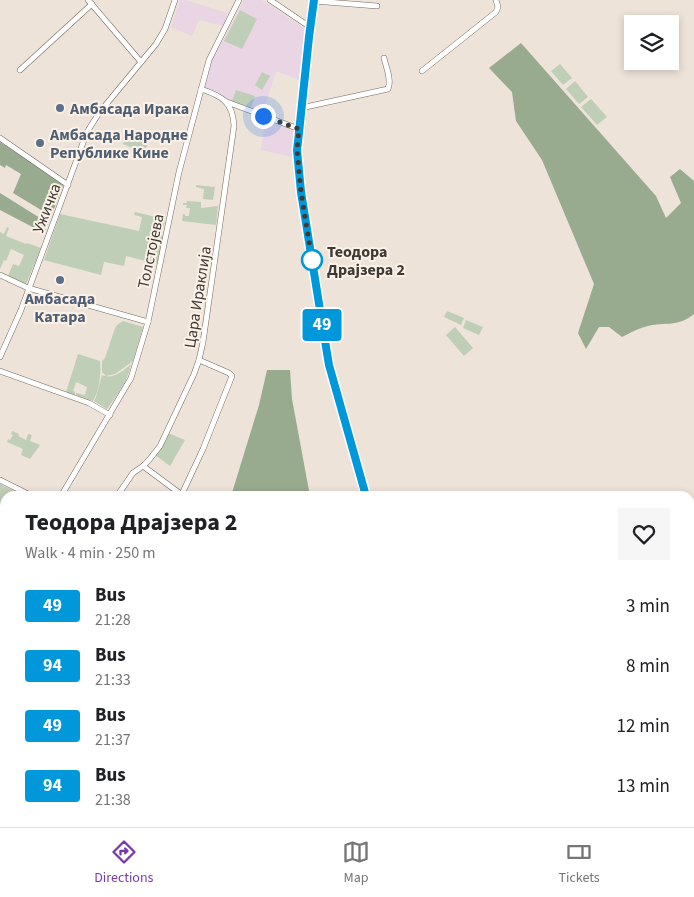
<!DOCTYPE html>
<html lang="en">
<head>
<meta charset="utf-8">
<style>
  body { margin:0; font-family:"Source Sans 3",sans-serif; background:#f6f6f6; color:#202124; height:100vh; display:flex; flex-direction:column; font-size:19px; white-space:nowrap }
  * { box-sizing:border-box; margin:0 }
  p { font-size:16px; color:#757577 }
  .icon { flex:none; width:28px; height:28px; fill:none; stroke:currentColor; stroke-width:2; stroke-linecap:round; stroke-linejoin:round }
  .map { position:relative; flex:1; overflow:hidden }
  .sheet { position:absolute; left:0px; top:491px; width:695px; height:336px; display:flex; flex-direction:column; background:#fff; border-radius:15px 15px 0 0; box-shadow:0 2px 8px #0003 }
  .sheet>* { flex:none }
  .badge { padding:0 10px; border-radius:4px; font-size:18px; line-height:32px }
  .controls { position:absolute; left:624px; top:15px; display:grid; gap:10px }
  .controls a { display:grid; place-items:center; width:55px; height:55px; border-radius:0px; background:#fff; box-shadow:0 2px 8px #0003; font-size:25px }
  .you { position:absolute; width:25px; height:25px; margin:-12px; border:4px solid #fff; border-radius:50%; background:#1a73e8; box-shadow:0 0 0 8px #1a73e833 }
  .map>.badge { position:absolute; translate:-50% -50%; box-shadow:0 0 0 2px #fff }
  .round { display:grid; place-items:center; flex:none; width:52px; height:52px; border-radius:0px; background:#f6f6f6 }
  .overview { display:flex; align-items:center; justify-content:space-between; height:85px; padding:0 25px }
  h1 { font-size:24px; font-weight:700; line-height:38px }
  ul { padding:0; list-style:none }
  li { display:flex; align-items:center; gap:15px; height:60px; padding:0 25px }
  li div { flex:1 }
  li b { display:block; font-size:19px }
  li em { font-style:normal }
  li .badge { min-width:55px; font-weight:700; text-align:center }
  .tab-bar { display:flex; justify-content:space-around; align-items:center; height:70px; border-top:1px solid #e0e0e0; background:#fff; font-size:14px; color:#757577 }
  .tab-bar a { display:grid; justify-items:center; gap:2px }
  .tab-bar .selected { color:#7839ae }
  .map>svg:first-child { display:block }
  .education { fill:#e9d5e3 }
  .green { fill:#bfceb7 }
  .forest { fill:#98ab8f }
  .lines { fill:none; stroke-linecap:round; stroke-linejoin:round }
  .stream { stroke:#90a6b2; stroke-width:1 }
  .river { stroke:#b3d4e8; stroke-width:8 }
  .street-casing { stroke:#736961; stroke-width:6 }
  .secondary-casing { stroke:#736961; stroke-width:8 }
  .street { stroke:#fff; stroke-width:5 }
  .secondary { stroke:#fff; stroke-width:7 }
  .line-casing { stroke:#fff; stroke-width:11 }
  .line { stroke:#0098da; stroke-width:8 }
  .walk { stroke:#3d3935; stroke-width:5; stroke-dasharray:0 9 }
  .service-dot { fill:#5c6f8a; stroke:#fcf1e7; stroke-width:2 }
  .stop-dot { fill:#fff; stroke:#0098da; stroke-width:2.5 }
  .labels { text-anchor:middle; stroke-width:4; stroke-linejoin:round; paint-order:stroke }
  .service-label { font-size:16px; font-weight:bold; fill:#4e5e75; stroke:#fcf1e7; text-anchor:start }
  .street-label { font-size:16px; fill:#3d3935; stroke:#fcf1e7 }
  .stop-label { font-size:16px; font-weight:bold; fill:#3d3935; stroke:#fcf1e7; text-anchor:start }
</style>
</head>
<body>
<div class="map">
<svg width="694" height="827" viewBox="0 0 694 827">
  <rect width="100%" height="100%" fill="#eee3d9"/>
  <!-- education -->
  <g class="education">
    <path d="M180 0H185L228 13 223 26 199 20 192 36 171 27Z"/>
    <path d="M244 0H262L305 29 299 80 276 71 263 113 229 102 222 95 203 87 214 51 216 47 219 48Z"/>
    <path d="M265 119 293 130 292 157 261 150Z"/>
  </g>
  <!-- green -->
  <g class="green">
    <path d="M240 10 257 19 242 49 224 41Z"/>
    <path d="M560 64 572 78 563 85 551 71Z"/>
    <path d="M262 72 270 76 262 90 255 85Z"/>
    <path d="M575 81 588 97 579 104 566 89Z"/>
    <path d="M236 90 255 96 251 108 232 101Z"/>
    <path d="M591 99 607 117 597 125 581 107Z"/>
    <path d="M127 134 148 143 144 153 123 144Z"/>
    <path d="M196 185 215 187 213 200 203 199 204 189 196 187Z"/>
    <path d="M187 201 201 202V208L218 206 216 225 182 221 183 214H185V216H189L190 208H186L187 205H183V203H187Z"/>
    <path d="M135 212 165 219 164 226H161L159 235 163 236 158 264 126 256 124 266 104 262 101 275 44 260 60 214 139 231 142 217 134 215Z"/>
    <path d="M7 227 9 228 6 236 26 244 27 243 41 248 26 284 8 276 13 264 19 266 24 255 11 249 6 261 4 260 0 269V232L4 234Z"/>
    <path d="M447 311 464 318 461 325 444 317Z"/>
    <path d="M466 320 483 327 479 335 463 328Z"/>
    <path d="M123 321 143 327 133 361 115 374 106 376 102 372V361L105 358 115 328 117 325Z"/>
    <path d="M455 327 473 348 464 356 446 335Z"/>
    <path d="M78 354 100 361C101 374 100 389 93 401L76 395V393L85 395 87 387 76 382 73 391 75 392V395L66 392Z"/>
    <path d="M131 364C128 381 117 395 107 409L94 401 96 397 102 375C113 380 123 371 131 364Z"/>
    <path d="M12 431 19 434 18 436 26 440 28 434 32 435 30 441 40 445 30 459 21 455 23 449 7 442 8 439 10 440 13 435 11 434Z"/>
    <path d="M168 433 185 440 170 466 155 455Z"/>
    <path d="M0 484 24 496H5V512L2 515 5 521 0 516Z"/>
    <path d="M690 700 694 701V827H346L348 822H690Z"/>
    <rect x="227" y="823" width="75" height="4"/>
  </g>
  <!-- forest -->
  <g class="forest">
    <path d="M521 43 656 196 666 218 681 203 670 177 680 169 694 181V314C679 327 665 322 648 326 639 328 630 333 622 337L609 327H599L586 349 578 333 594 284 542 160 516 121 512 92 489 68Z"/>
    <path d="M0 142 64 184 51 216 13 193 21 174 6 165 5 168 0 165Z"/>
    <path d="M0 193 48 223 44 233 0 210Z"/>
    <path d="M267 370H290L292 399 310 496H231L259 405Z"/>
    <path d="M690 700 694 701V744L690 746Z"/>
    <path d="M0 711H5V822L80 823 0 825Z"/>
    <path d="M694 764V827H587L592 822H690V766Z"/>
    <path d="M471 822H565V823L560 827H471Z"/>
    <path d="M164 823H221V827H171Z"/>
  </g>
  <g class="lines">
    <!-- stream -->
    <path class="stream" d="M436 822 439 826"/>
    <!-- river -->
    <g class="river">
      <path d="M690 754 694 752"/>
      <path d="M569 827 574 822"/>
    </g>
    <defs>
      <g id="street">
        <path d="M88 0 141 62"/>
        <path d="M270 0 310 27"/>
        <path d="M314 1 377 6"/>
        <path d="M20 70 92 4"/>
        <path d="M422 71 496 12 498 7 496 0"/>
        <path d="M227 102 299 129"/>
        <path d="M301 108 388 89C392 80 386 67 384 58"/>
        <path d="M0 138 68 185"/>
        <path d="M0 275 28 288 148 322"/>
        <path d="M0 357 21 310 87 132 99 113 156 44 165 29 175 0"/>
        <path d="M0 371 89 403 110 415"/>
        <path d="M143 466 182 495"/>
        <path d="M0 480 32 496"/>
        <path d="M61 496 131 378 148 322 179 172 209 60 239 0"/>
        <path d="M117 496 133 473 143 466 149 460 160 446 194 374 199 360 203 342 234 126C233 102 222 96 201 89"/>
        <path d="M181 496 203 449 232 376 229 373 199 360"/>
        <path d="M0 585 5 579"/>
        <path d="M0 704H5"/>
        <path d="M323 822 324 827"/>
      </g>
      <g id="secondary">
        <path d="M314 0 309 37 298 142 297 151 301 193 326 347 329 365 366 496"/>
        <path d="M690 692 694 693"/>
        <path d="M158 822 168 827"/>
        <path d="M225 822V827"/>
        <path d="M60 827 148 822"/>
        <path d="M339 827 341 822"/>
      </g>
    </defs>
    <!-- street casing -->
    <use href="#street" class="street-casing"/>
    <!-- secondary casing -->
    <use href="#secondary" class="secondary-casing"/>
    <!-- street -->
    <use href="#street" class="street"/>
    <!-- secondary -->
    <use href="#secondary" class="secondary"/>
  </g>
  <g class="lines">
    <defs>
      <path id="line" d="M314 0 309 37 298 142 297 150 301 192 326 347 329 365 366 496"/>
    </defs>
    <!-- line casing -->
    <use href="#line" class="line-casing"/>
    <!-- line -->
    <use href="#line" class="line"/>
    <!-- walk -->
    <path class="walk" d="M263 116 299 129 297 150 301 192 312 260"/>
  </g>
  <!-- markers -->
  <g class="service-dot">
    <circle cx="60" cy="108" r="5"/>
    <circle cx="40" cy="143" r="5"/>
    <circle cx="60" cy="280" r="5"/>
  </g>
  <circle class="stop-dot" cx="312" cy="260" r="10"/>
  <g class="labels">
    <!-- service labels -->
    <g class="service-label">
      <text x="70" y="114">Амбасада Ирака</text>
      <text x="50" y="140">Амбасада Народне<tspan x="50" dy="18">Републике Кине</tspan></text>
      <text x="60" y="304" text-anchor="middle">Амбасада<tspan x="60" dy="18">Катара</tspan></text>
    </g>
    <!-- street labels -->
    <g class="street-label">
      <text transform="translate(46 208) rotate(-69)" y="6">Ужичка</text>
      <text transform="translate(150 251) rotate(-78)" y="6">Толстојева</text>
      <text transform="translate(197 297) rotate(-81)" y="6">Цара Ираклија</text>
    </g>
    <!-- stop labels -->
    <g class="stop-label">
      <text x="327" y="257">Теодора<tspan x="327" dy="18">Драјзера 2</tspan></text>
    </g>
  </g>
</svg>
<div class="controls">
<a><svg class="icon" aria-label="layers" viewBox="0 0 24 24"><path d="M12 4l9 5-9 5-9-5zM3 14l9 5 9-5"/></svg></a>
</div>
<div class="you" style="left:263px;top:116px"></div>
<b class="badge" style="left:322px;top:325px;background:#0098da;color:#fff">49</b>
<section class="sheet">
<div class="overview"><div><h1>Теодора Драјзера 2</h1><p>Walk · 4 min · 250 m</p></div><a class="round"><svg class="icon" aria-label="heart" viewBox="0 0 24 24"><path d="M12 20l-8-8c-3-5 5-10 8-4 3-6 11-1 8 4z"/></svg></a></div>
<ul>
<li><span class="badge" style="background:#0098da;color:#fff">49</span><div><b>Bus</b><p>21:28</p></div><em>3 min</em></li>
<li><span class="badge" style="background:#0098da;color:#fff">94</span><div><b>Bus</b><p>21:33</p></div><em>8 min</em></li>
<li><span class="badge" style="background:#0098da;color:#fff">49</span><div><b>Bus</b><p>21:37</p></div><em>12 min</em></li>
<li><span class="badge" style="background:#0098da;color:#fff">94</span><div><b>Bus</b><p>21:38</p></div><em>13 min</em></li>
</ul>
</section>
</div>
<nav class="tab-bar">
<a class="selected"><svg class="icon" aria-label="directions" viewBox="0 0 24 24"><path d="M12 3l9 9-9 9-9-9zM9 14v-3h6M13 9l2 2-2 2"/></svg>Directions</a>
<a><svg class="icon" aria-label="map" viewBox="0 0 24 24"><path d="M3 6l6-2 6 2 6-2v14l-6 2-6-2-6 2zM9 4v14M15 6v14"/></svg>Map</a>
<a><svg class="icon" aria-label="tickets" viewBox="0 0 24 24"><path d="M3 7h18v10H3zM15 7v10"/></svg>Tickets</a>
</nav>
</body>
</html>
